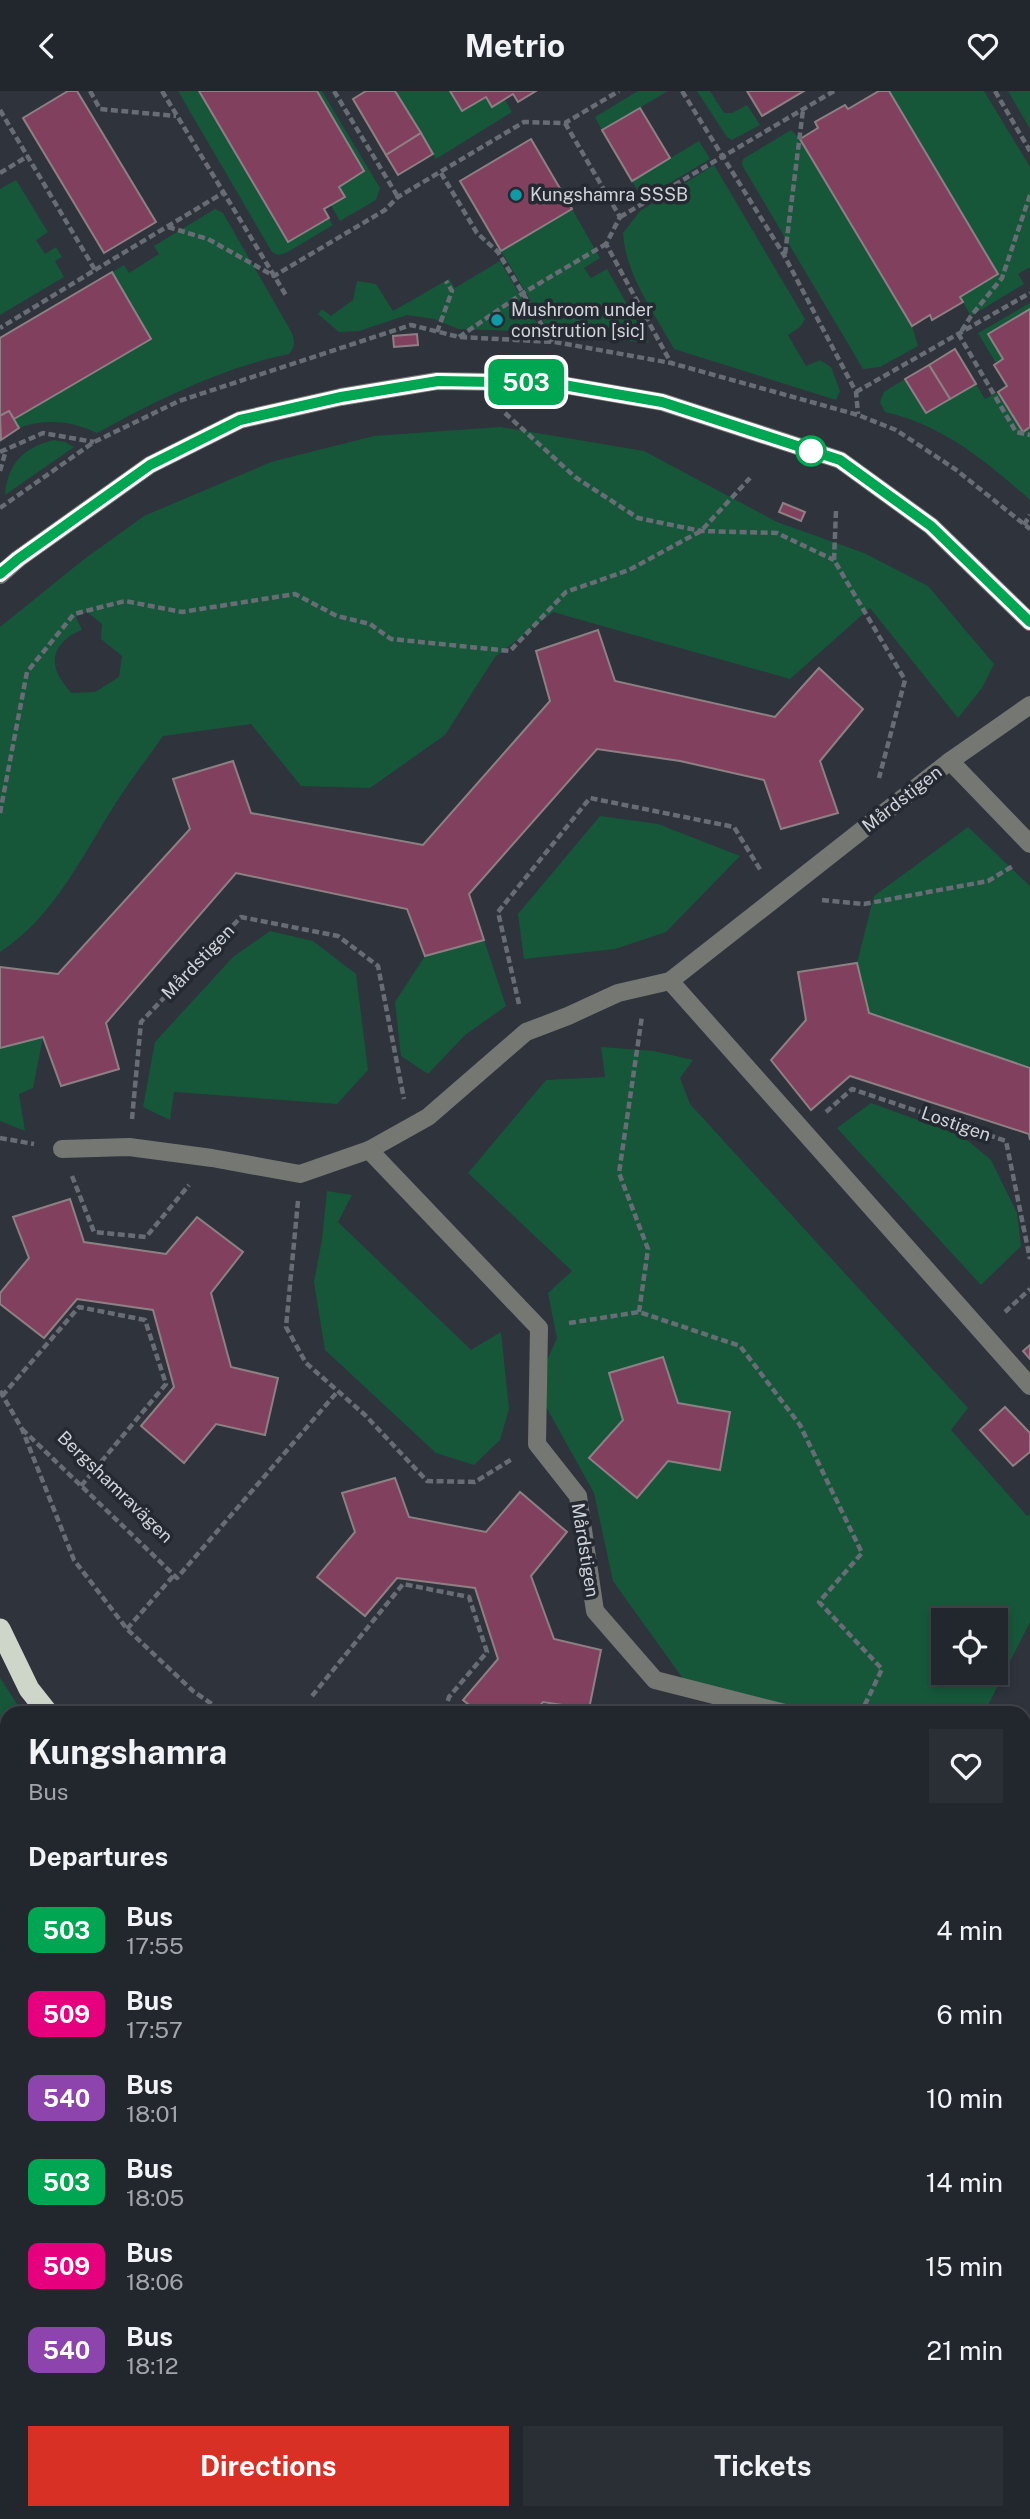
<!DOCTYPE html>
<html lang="en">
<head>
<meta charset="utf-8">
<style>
  body { margin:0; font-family:"Public Sans",sans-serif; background:#2a2e35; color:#f1f3f6; height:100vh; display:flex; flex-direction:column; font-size:26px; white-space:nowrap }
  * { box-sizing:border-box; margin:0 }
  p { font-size:23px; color:#a2a5aa }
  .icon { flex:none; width:38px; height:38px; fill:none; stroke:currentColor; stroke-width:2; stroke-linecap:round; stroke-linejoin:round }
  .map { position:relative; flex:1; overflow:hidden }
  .drawer { position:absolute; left:0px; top:1615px; width:1031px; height:814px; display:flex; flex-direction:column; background:#22262d; border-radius:21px 21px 0 0; box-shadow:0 4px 10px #0003,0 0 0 2px #3f4349 }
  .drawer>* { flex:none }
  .badge { padding:0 14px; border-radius:10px; font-size:24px; line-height:46px }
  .fabs { position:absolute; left:931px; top:1517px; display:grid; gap:14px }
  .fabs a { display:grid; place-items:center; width:77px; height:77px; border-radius:0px; background:#22262d; box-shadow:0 4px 10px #0003,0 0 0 2px #3f4349; font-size:35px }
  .map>.badge { position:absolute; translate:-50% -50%; box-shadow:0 0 0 4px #fff }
  h2 { padding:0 28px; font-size:26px; line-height:63px }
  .round { display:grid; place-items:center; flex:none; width:74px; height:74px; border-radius:0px; background:#2a2e35 }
  .summary { display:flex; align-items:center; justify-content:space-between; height:119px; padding:0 28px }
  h1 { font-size:33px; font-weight:700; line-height:52px }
  .cta { display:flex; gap:14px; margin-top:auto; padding:14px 28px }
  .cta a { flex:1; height:80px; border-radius:0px; background:#d93025; color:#fff; font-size:28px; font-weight:700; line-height:80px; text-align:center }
  .cta a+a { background:#2a2e35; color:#f1f3f6 }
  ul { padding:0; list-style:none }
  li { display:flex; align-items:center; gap:21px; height:84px; padding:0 28px }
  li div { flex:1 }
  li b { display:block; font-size:26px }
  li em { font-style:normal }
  li .badge { min-width:77px; font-weight:700; text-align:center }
  header { display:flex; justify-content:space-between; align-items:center; height:91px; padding:0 28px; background:#22262d; font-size:32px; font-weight:700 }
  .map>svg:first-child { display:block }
  .green { fill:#16573a; fill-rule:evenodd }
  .building { fill:#81415e; stroke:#8d8085; stroke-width:2 }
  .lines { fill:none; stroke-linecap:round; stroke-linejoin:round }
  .path { stroke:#686d75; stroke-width:4.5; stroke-dasharray:7 3.5; stroke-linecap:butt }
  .minor { stroke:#747772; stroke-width:18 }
  .highway { stroke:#ced5c9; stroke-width:21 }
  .line-casing { stroke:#fff; stroke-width:16 }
  .line { stroke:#00a651; stroke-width:10 }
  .culture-dot { fill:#0f9aa8; stroke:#242932; stroke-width:2.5 }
  .stop-dot { fill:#fff; stroke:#00a651; stroke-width:3.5 }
  .labels { text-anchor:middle; stroke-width:7; stroke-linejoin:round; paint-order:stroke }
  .poi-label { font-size:18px; fill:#d0d3d9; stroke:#242932; text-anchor:start }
  .street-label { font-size:18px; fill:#d0d3d9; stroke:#242932 }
</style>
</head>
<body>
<header><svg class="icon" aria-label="back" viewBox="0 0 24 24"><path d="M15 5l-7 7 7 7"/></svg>Metrio<svg class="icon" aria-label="heart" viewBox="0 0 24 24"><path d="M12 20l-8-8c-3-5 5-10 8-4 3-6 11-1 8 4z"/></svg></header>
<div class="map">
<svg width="1030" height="2428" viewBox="0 0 1030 2428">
  <rect width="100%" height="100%" fill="#2e333c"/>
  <!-- green -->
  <g class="green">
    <path d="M178 0H199L288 150 329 127 333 134 286 162 278 164 272 161Z"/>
    <path d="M317 0H322L380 97 376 109 340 130 331 114 345 106 339 96 364 80Z"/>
    <path d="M396 0H450L486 6 492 16 505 9 512 21 436 68Z"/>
    <path d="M638 0H668L602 39 595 26Z"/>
    <path d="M697 0H710L724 22H732L747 14 760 34 732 49 727 46Z"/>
    <path d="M889 0H984L1030 76V176L1018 183 1024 193 971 225 960 206 998 183Z"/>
    <path d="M1008 0H1030V38Z"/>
    <path d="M791 39 800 48 912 235 918 255 880 276 863 278 742 74 743 68Z"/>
    <path d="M699 50 710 68 643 108 632 90Z"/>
    <path d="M714 74 805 228 800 236 788 244 806 275 820 269 831 276 840 300 836 309 674 258C654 221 626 185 623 142L640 120Z"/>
    <path d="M16 89 48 141 36 149 45 163 56 156 62 166 55 170 64 186 0 224V98Z"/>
    <path d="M215 118 223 122 292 242C295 251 295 256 289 263 221 277 157 309 97 342 73 330 44 327 19 337L14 328 151 248 112 181 124 174 129 182 159 163 154 155Z"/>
    <path d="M572 118 600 167 584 177 591 187 607 178 649 252 550 242 501 160Z"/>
    <path d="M500 170 542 241 458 238 434 228 407 224 359 240 339 241 318 223 322 218 331 225 353 209 357 190 376 193 393 220 449 188 455 197Z"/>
    <path d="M1030 212V218L988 243 1003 268 996 272 978 242Z"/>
    <path d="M905 288 926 322 976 293 985 308 998 301 1022 341 1030 336V409C987 371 943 334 885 321L880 311 884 301Z"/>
    <path d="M500 336 644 360 777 431 864 462 928 495 994 573 982 597 958 627 870 517 790 588 553 521 495 566 445 644 370 697 301 695 251 633 163 645C147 668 129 691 114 715 81 767 53 827 0 861V536L83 469 144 425 271 371 374 345ZM87 521 102 533 101 548 122 565 119 586 95 601 71 602C66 595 58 586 56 578 50 559 67 544 82 539L76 526Z"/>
    <path d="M54 349 65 351 74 356 5 404C7 373 24 356 54 349Z"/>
    <path d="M600 725 658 733 740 765 666 841 615 858 524 868 518 823Z"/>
    <path d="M968 736 1030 795V977L869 922 857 872 874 805Z"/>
    <path d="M270 840 313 850 356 883 368 979 337 1013 174 1001 170 1029 143 1016 155 951 233 866Z"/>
    <path d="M484 849 506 915 465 944 428 983 401 965 395 911 425 865Z"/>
    <path d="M43 946 33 997 19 1003 25 1040 0 1030V957Z"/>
    <path d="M601 956 654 960 693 969 680 987 690 1013 968 1317 951 1339 1027 1425 1030 1424V1531L984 1622H823L684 1589 613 1490 594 1402 535 1296 557 1247 548 1202 572 1180 468 1082 546 989 605 986ZM943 1530H996V1582H943Z"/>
    <path d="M871 1012 962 1045 991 1069 1017 1122 1021 1155 981 1194 837 1037Z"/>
    <path d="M327 1100 352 1104 338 1131 471 1259 501 1241 509 1318 500 1349 474 1374 436 1362 325 1259 314 1191 322 1149Z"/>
    <path d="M0 1587 23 1622H7V1640L0 1636Z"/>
    <path d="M0 1821 7 1826V1889L0 1890Z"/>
    <path d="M86 2422H186L194 2428H82Z"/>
    <path d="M430 2422H615L610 2428H436Z"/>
  </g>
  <!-- building -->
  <g class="building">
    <path d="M68 0H77L156 131 104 162 23 27Z"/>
    <path d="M199 0H317L364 80 339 96 345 106 324 118 329 127 288 151Z"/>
    <path d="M366 0H395L421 42 386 64 353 8Z"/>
    <path d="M450 0H536L518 11 513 3 492 16 486 6 462 20Z"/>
    <path d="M747 0H804L762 25Z"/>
    <path d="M879 0H889L998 183 960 206 963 211 932 229 930 224 912 235 800 48 818 37 815 31 845 14 848 18Z"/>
    <path d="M640 17 670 67 632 90 602 39Z"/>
    <path d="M421 42 433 63 398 84 386 64Z"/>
    <path d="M531 48 572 118 501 160 460 90Z"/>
    <path d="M112 181 151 248 14 328 9 320 0 325V247Z"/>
    <path d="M1030 218V336L1023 341 998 301 1007 295 994 274 1003 268 988 243Z"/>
    <path d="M417 243 418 254 394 256 393 245Z"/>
    <path d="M955 258 976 293 950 308 929 274Z"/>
    <path d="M929 274 950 308 926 322 905 288Z"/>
    <path d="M9 320 19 337 1 349 0 325Z"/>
    <path d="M783 412 805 421 801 430 779 421Z"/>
    <path d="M598 539 615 590 775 626 819 577 863 618 820 670 838 722 781 738 764 689 680 670 597 658 469 803 484 849 425 865 407 818 236 782 106 932 119 978 61 995 43 946 0 957V876L58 883 190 738 173 688 233 670 251 722 423 754 550 610 536 560Z"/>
    <path d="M857 872 869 922 1030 977V1049L1029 1043 850 985 811 1019 771 969 806 929 798 881Z"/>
    <path d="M70 1108 84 1151 166 1163 197 1126 243 1161 211 1202 231 1276 278 1287 265 1344 216 1333 184 1372 141 1335 174 1296 153 1219 77 1208 44 1247 0 1213V1202L29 1167 13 1126Z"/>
    <path d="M1030 1254V1268L1023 1260Z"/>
    <path d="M663 1266 678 1312 730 1321 720 1379 668 1370 637 1407 589 1367 623 1329 609 1282Z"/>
    <path d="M1005 1316 1030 1342V1361L1013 1375 980 1339Z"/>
    <path d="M395 1387 409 1426 486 1441 520 1401 567 1441 531 1485 554 1548 601 1559 589 1618 543 1611 533 1622H479L463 1609 498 1568 475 1497 397 1487 365 1525 317 1486 355 1441 342 1402Z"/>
    <rect x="1024" y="1930" width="6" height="61"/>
  </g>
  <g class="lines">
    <!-- path -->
    <g class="path">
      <path d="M90 0 100 18 176 25"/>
      <path d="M162 0 287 206"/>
      <path d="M334 0 398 106"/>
      <path d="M682 0 784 164 856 301 858 323"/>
      <path d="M995 0 1030 60"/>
      <path d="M0 19 95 179 0 237"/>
      <path d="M565 32 620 126 606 153 671 272"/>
      <path d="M0 82 28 65"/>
      <path d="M441 82 477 142 498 161 552 251"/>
      <path d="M1030 104 1002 187 971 225 959 244 1016 341 1030 344"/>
      <path d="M620 126 834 0"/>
      <path d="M168 136 208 148 274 185 385 119 398 106 524 31 565 32 619 0"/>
      <path d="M785 163 803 19"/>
      <path d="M95 179 223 102"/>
      <path d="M437 241 452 200 446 190"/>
      <path d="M459 246 523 202 606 153"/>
      <path d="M856 301 1030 202"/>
      <path d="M505 322 575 386 638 427 701 440 777 442 834 469"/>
      <path d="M0 361 43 342 94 351"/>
      <path d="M0 380 6 359"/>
      <path d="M0 417 94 351 179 310 411 234 459 246 555 251 671 272 858 324 896 339 955 378 1030 438"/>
      <path d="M836 420 834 469 905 589 879 687"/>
      <path d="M1024 434 1030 424"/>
      <path d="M0 722 27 581 74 523 125 510 182 521 295 503 337 525 370 533 391 548 510 560 566 501 629 479 701 440 750 387"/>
      <path d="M822 809 864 813 988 790 1013 775"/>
      <path d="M519 913 498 821 590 707 734 736 761 780"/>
      <path d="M826 1021 852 998 1006 1050 1030 1168"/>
      <path d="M132 1028 141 931 241 826 338 845 378 875 404 1008"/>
      <path d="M0 1047 34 1053"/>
      <path d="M72 1085 94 1141 146 1146 189 1094"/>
      <path d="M298 1110 286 1236 306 1272 365 1324 427 1390 475 1391 512 1368"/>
      <path d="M639 1221 648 1158 619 1082 642 925"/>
      <path d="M1005 1221 1030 1198"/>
      <path d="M569 1232 639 1221 740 1255 800 1334 862 1462 819 1511 882 1578 861 1622"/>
      <path d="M0 1300 22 1338 74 1469 127 1538 193 1600 225 1622"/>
      <path d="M2 1305 79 1216 145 1229 166 1293 81 1395"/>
      <path d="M22 1338 177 1487 338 1300"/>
      <path d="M127 1538 174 1484"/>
      <path d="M312 1605 403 1493 469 1506 487 1561 449 1606 444 1622"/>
      <path d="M1024 1891 1030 1893"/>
      <path d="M1024 2187 1030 2192"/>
      <path d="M0 2303 7 2305"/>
      <path d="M209 2422 217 2428"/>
      <path d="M714 2422 720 2428"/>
      <path d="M354 2428 358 2425 365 2428"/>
      <path d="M467 2428 471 2422"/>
      <path d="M623 2428 629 2422"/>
    </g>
    <!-- minor -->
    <g class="minor">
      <path d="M0 484 18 468 150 374 240 329 341 306 437 290 552 292 662 311 840 369 931 435 1030 531"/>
      <path d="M950 670 1030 753"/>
      <path d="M670 890 1030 1295"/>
      <path d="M62 1058 129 1056 212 1067 300 1083 369 1059 428 1026 526 941 568 925 618 902 670 890 950 670 1030 614"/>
      <path d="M369 1059 539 1237 537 1353 578 1405 595 1520 655 1589 785 1622"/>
      <path d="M1024 1703 1030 1691"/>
      <path d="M1024 1760 1030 1765"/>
      <path d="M0 2243 7 2247"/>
      <path d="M259 2422 267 2428"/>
      <path d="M29 2428 33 2422"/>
    </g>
    <!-- highway -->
    <g class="highway">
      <path d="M0 1538 29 1598 48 1622"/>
      <path d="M0 1683 7 1687"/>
      <path d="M0 1777 7 1782"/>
      <path d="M0 1923 7 1922"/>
      <path d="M1024 2365 1030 2369"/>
      <path d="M966 2422 974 2428"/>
    </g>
  </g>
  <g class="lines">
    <defs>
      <path id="line" d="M0 483 18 468 150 374 240 329 341 306 438 290 552 292 662 311 840 369 931 435 1030 531"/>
    </defs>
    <!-- line casing -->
    <use href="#line" class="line-casing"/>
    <!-- line -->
    <use href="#line" class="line"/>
  </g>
  <!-- markers -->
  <g class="culture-dot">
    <circle cx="516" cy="104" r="7"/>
    <circle cx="497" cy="229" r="7"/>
  </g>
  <circle class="stop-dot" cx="811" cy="360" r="14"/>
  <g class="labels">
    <!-- poi labels -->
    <g class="poi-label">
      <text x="530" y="110">Kungshamra SSSB</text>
      <text x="511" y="225">Mushroom under<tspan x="511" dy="21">constrution [sic]</tspan></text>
    </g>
    <!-- street labels -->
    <g class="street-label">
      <text transform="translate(902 708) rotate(-38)" y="6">Mårdstigen</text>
      <text transform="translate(198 871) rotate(-46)" y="6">Mårdstigen</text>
      <text transform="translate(956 1033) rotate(19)" y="6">Lostigen</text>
      <text transform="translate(115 1396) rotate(44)" y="6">Bergshamravägen</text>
      <text transform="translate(585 1459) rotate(81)" y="6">Mårdstigen</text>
    </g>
  </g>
</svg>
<div class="fabs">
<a><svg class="icon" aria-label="locate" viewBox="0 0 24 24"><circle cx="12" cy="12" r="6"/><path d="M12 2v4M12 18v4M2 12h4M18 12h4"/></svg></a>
</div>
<b class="badge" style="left:526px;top:291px;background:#00a651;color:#fff">503</b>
<section class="drawer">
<div class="summary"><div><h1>Kungshamra</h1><p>Bus</p></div><a class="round"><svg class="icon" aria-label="heart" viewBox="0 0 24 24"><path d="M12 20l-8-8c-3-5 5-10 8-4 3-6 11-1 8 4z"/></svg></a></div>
<h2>Departures</h2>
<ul>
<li><span class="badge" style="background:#00a651;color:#fff">503</span><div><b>Bus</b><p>17:55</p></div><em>4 min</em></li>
<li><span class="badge" style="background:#e6007e;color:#fff">509</span><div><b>Bus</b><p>17:57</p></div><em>6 min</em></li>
<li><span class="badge" style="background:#8e44ad;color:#fff">540</span><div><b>Bus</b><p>18:01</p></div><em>10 min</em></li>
<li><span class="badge" style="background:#00a651;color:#fff">503</span><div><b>Bus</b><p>18:05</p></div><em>14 min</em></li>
<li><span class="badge" style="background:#e6007e;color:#fff">509</span><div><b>Bus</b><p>18:06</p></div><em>15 min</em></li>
<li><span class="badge" style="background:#8e44ad;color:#fff">540</span><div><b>Bus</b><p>18:12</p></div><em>21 min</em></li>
</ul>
<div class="cta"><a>Directions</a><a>Tickets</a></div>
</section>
</div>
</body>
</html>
